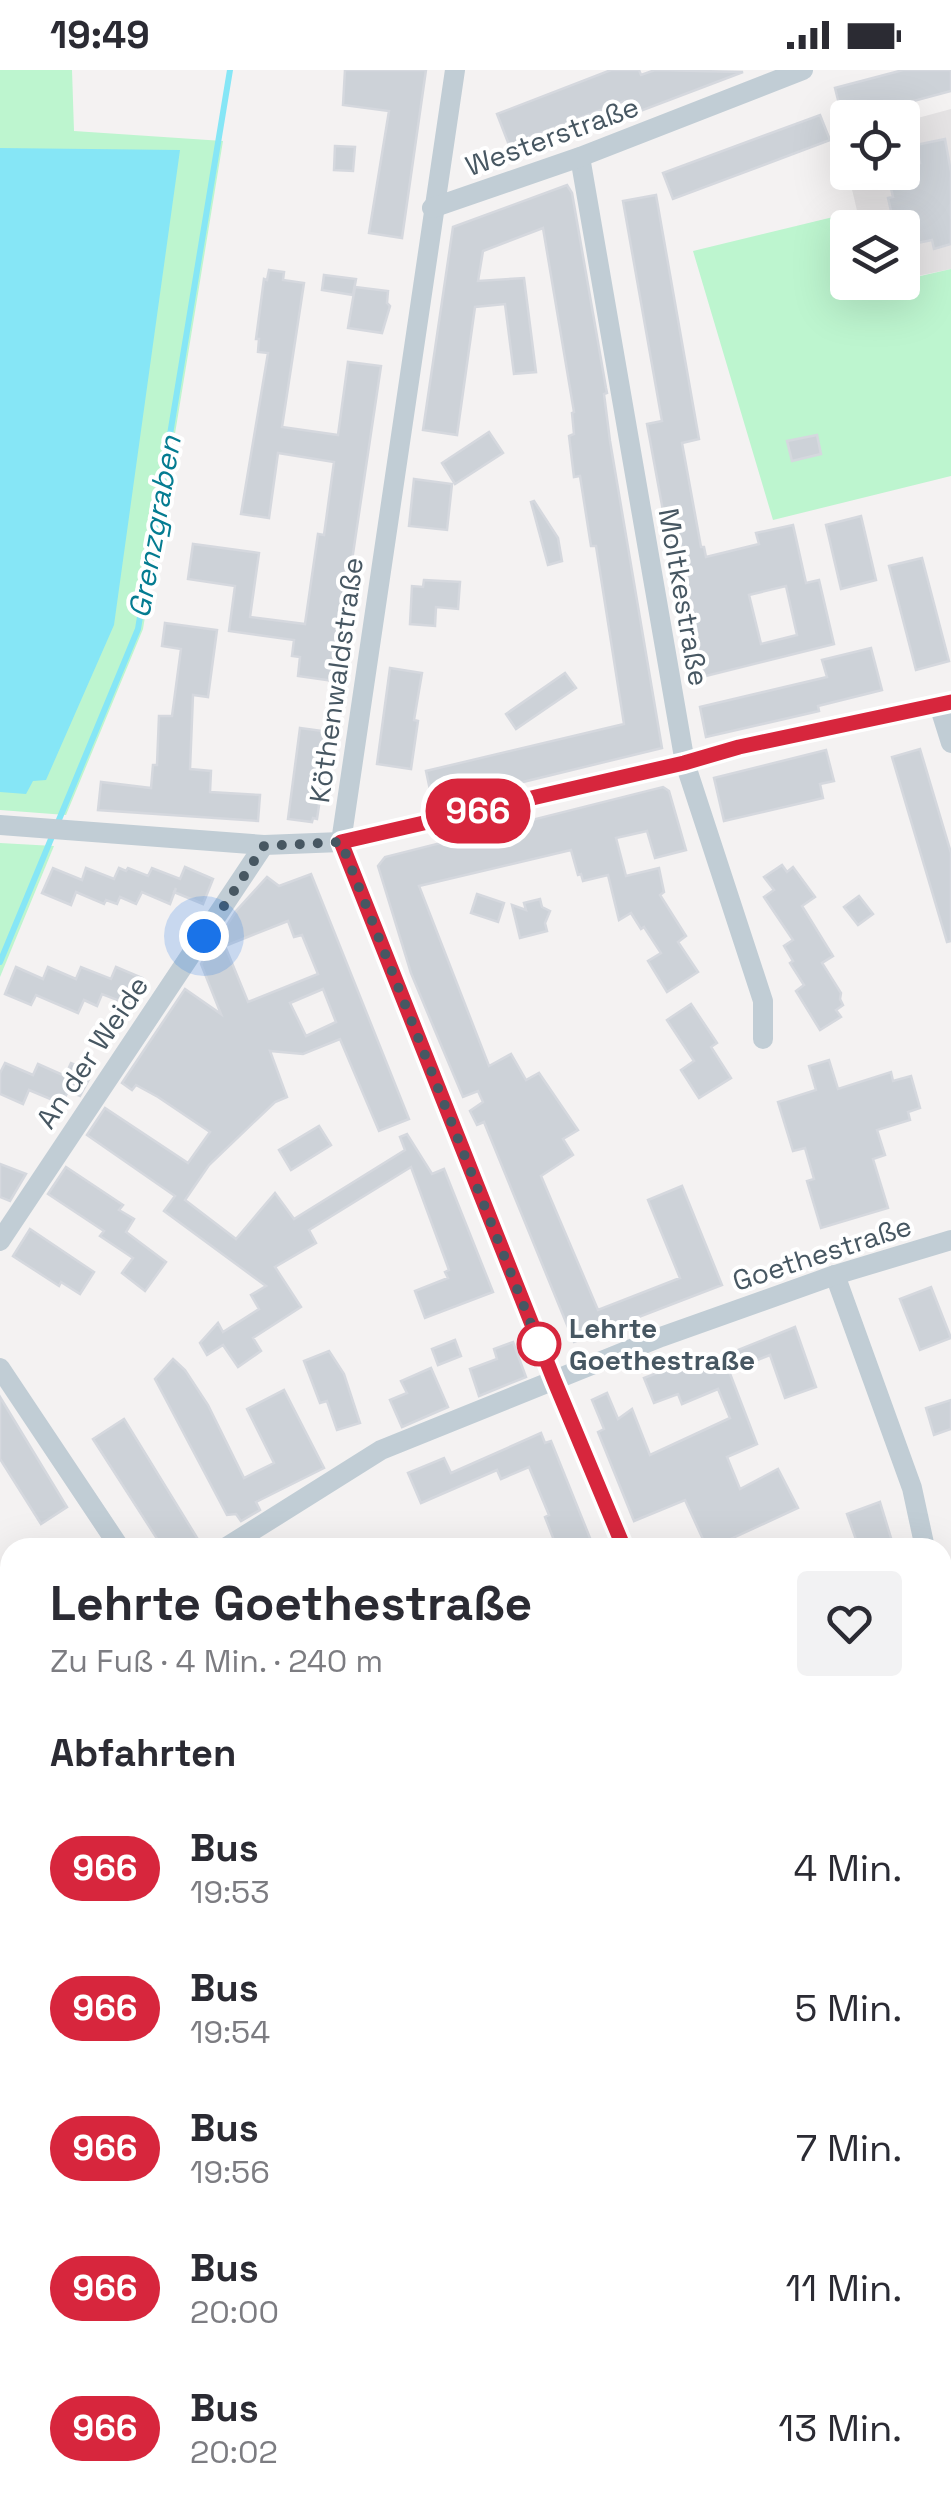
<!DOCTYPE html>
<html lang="de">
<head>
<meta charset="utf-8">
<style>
  body { margin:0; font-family:"Space Grotesk",sans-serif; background:#f2f2f3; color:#2b2b33; height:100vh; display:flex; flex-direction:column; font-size:38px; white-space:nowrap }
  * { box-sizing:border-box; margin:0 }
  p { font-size:32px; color:#7c7c81 }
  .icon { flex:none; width:55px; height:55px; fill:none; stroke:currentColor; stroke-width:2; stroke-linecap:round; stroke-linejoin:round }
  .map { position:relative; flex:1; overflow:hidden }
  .side { position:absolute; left:0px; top:1468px; width:952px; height:982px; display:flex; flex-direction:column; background:#fff; border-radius:30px 30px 0 0; box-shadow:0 10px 40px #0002 }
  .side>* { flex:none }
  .badge { padding:0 20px; border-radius:32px; font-size:35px; line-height:65px }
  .fabs { position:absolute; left:830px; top:30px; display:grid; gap:20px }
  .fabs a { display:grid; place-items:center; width:90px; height:90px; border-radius:10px; background:#fff; box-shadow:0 10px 40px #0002; font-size:50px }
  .you { position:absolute; width:50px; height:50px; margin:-25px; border:8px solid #fff; border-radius:50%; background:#1a73e8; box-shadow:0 0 0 15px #1a73e833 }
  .map>.badge { position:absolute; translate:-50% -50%; box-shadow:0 0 0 5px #fff }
  h2 { padding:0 50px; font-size:38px; line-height:90px }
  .round { display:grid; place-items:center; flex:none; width:105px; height:105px; border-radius:10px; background:#f2f2f3 }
  .summary { display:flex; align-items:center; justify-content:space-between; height:170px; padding:0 50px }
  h1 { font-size:48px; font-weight:600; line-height:75px }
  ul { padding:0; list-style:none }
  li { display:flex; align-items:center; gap:30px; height:140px; padding:0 50px }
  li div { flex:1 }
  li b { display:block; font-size:38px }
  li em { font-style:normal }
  li .badge { min-width:110px; font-weight:700; text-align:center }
  .status { display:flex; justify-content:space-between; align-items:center; height:70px; padding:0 50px; background:#fff; direction:ltr }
  .status svg { height:28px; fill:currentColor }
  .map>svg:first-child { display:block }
  .education { fill:#e5e3e4 }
  .green { fill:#bdf5cf }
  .water { fill:#86e6f6 }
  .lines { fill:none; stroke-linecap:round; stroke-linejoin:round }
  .stream { stroke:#86e6f6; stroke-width:6 }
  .building { fill:#cdd2d8; stroke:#d5d8de; stroke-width:2.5; fill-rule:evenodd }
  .minor { stroke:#c1cdd5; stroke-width:20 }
  .secondary { stroke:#c1cfda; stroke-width:28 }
  .line-casing { stroke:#fff; stroke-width:22 }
  .line { stroke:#d7263d; stroke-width:15 }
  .walk { stroke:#475762; stroke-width:10; stroke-dasharray:0 18 }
  .stop-dot { fill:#fff; stroke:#d7263d; stroke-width:5 }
  .labels { text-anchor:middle; stroke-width:8; stroke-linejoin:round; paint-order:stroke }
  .street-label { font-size:28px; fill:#475762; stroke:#fff }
  .stop-label { font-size:28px; font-weight:bold; fill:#475762; stroke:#fff; text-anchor:start }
  .water-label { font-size:30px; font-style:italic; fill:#047c91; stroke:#fff }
</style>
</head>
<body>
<div class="status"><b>19:49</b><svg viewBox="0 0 49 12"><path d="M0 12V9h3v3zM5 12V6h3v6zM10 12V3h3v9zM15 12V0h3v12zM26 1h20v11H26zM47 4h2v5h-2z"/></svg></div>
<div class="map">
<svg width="951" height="2448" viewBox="0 0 951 2448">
  <rect width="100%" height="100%" fill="#f4f2f2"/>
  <!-- education -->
  <path class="education" d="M951 39V199L903 209 902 158 861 157 848 103 902 102 903 52Z"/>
  <!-- green -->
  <g class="green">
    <path d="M0 0H72L74 61 223 71 143 559 66 745 0 740Z"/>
    <path d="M858 141 861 157 848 158V212L874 213 875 215 902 212 903 210 951 199V406L773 450 693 181Z"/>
    <path d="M0 773 54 776 0 907Z"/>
    <path d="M0 2078 10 2112V2422L0 2429Z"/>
    <path d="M480 2440H819L822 2448H484Z"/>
  </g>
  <!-- water -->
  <path class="water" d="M0 78 180 80 114 555 46 710 33 711 26 724 0 722Z"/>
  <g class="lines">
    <!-- stream -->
    <g class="stream">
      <path d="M0 892 138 559 230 0"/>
      <path d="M0 2098 10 2132"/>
      <path d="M104 2440 106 2448"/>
    </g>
  </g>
  <!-- building -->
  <g class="building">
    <path d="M345 0H426L402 168 369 163 389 41 343 35Z"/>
    <path d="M611 0H639L641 5 655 0 743 2 630 45 624 31 509 75 497 44Z"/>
    <path d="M903 0H951V21L843 50 835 18Z"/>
    <path d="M820 45 830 70 673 129 663 103Z"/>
    <path d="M945 69 951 102V174L934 179 932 170 907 175 903 158H895L888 128 893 127 890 114 916 108 913 95 920 93 916 75Z"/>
    <path d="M335 76 355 77 353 101 334 100Z"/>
    <path d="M567 115 572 123 606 318 607 323 604 324 610 371 662 678 433 734 426 701 624 654 596 476H591L580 406 574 407 569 366 574 364 572 343 574 342 543 158 483 181 478 211 524 208 536 302 514 304 505 234 475 237 457 365 423 360 453 157Z"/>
    <path d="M656 125 699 369 682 373 701 477H704L706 487 759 474 756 463 793 455 806 513 819 510 834 574 694 609 647 354 662 351 623 131ZM786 516 797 565 761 574 749 525Z"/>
    <path d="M269 200 284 202 283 210 304 213 282 357 338 365 348 292 381 296 334 611 298 606 300 587 292 586 294 570 229 561 235 516 188 509 193 474 259 483 250 547 305 554 318 464 324 465 334 392 278 383 269 448 241 444 268 283 258 282 259 269H256L264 209 267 210Z"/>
    <path d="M324 205 356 209 353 225 322 220Z"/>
    <path d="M355 217 388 221 387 233 390 236 382 263 348 258Z"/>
    <path d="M489 362 503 383 455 414 442 393Z"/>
    <path d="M817 365 821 384 792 391 787 371Z"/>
    <path d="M414 409 452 414 447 460 409 456Z"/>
    <path d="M534 431 558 468 562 491 548 495 531 432Z"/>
    <path d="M861 446 876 510 841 519 826 455Z"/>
    <path d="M922 488 949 591 916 600 889 496Z"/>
    <path d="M424 510 460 512 458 539 436 537 435 556 410 554 412 516 423 517Z"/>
    <path d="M165 553 217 560 208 627 193 625 190 699 211 701 210 722 260 725 258 751 98 740 101 712 151 718 153 695H157L159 646H172L181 579 162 576Z"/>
    <path d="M871 578 882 620 818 636 819 641 706 667 700 637 827 607 822 590Z"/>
    <path d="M390 598 422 603 414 650 418 651 411 699 377 694Z"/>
    <path d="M565 603 576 618 516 659 506 644Z"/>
    <path d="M300 658 330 662 317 749 313 748 312 752 288 749Z"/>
    <path d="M920 679 951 783V871L947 872 892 687Z"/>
    <path d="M826 680 834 711 820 714 823 728 724 751 714 708Z"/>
    <path d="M663 717 669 721 686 780 655 788 647 761 616 768 626 806 659 798 664 822 660 825 686 866 678 872 698 902 667 922 648 891 661 883 644 857 641 859 631 843 619 850 608 805 583 811 581 804 578 805 571 780 419 816 489 996 511 984 526 1010 539 1003 578 1060 563 1069 573 1085 541 1106 598 1240 680 1208 648 1130 682 1116 722 1215 574 1272 484 1052 477 1055 470 1041 483 1032 478 1021 463 1027 436 963 411 903 378 796 385 787Z"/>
    <path d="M782 795 787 802 793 797 815 827 802 836 833 886 822 893 841 923 840 929 843 935 836 940 841 947 820 960 796 921 804 915 790 893 793 891 784 876 793 870 764 827 774 820 764 807Z"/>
    <path d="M185 797 213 809 203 834 174 822 176 818 170 834 142 822 136 834 120 827 117 834 106 830 104 834 76 822 71 835 42 823 53 798 82 810 86 798 114 809 119 798 126 801 128 798 148 806 152 798 180 809Z"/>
    <path d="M311 804 409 1049 379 1061 340 969 303 984 270 981 287 1027 275 1032 209 1095 185 1130 236 1169 275 1123 294 1149 405 1080 400 1067 407 1064 432 1104 444 1099 493 1222 425 1248 415 1221 448 1208 445 1202 449 1200 411 1097 309 1160 316 1173 275 1197 301 1237 253 1268 261 1281 238 1297 223 1275 207 1285 200 1273 218 1253 223 1262 259 1239 251 1225 266 1216 164 1141 175 1126 87 1065 105 1038 188 1093 210 1062 158 1027 136 1015 132 1020 122 1013 185 919 221 944 201 894 208 883 222 878 218 869 236 841 267 807 279 816ZM288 851 294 867 302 865 318 904 248 932 225 876ZM323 919 336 952 306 966 290 933Z"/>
    <path d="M477 824 504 833 498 852 471 843Z"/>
    <path d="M859 826 873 844 858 855 844 837Z"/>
    <path d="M540 829 542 837 550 841 545 853 547 861 520 868 512 835 526 840 524 833Z"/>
    <path d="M16 897 43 909 48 897 76 909 81 897 111 909 116 897 142 908 130 935 102 924 97 936 84 930 78 943 36 925 31 935 5 924Z"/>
    <path d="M691 934 717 973 711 977 731 1008 699 1028 681 1000 694 991 667 950Z"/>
    <path d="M829 990 838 1019 891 1002 893 1011 911 1006 920 1038 908 1042 910 1050 877 1060 885 1085 873 1089 888 1138 821 1158 807 1111 814 1109 805 1078 793 1081 778 1032 816 1020 809 996Z"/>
    <path d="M5 993 33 1005 38 994 65 1006 71 993 93 1002 80 1026 68 1021 62 1034 29 1020 23 1034 0 1024V1003Z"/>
    <path d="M319 1056 331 1075 291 1100 279 1080Z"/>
    <path d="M0 1094 26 1104 10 1131 0 1127Z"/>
    <path d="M66 1097 123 1135 119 1140 134 1149 126 1162 166 1192 145 1221 122 1203 133 1188 100 1166 104 1161 48 1124Z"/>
    <path d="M30 1159 94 1202 80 1224 61 1212 59 1216 13 1186Z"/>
    <path d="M931 1217 951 1268 920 1280 900 1229Z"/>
    <path d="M795 1257 816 1317 785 1328 770 1285 729 1301 757 1374 727 1387 740 1419 778 1399 798 1438 711 1478H707L685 1430 634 1451 598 1362 604 1359 592 1330 607 1323 618 1349 632 1339 650 1385 730 1348 718 1319 682 1334 678 1324 654 1333 644 1308 688 1291 691 1299Z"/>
    <path d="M455 1270 461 1286 438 1295 432 1279Z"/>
    <path d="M513 1272 526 1307 479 1326 470 1299 497 1289 494 1279Z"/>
    <path d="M329 1281 344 1304 360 1353 337 1360 327 1331 320 1333 304 1291Z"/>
    <path d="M173 1289 185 1300 208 1335 244 1408 274 1393 247 1339 284 1320 324 1398 256 1432 260 1440 241 1451 236 1444 227 1445 155 1309Z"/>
    <path d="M431 1298 448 1337 402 1357 390 1330 407 1323 401 1311Z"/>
    <path d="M0 1327 67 1437 41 1454 0 1389Z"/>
    <path d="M951 1330V1359L934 1365 926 1338Z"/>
    <path d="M124 1349 199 1471 187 1478H163L93 1369Z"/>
    <path d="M541 1363 545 1373 551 1371 594 1478H557L545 1447 549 1445 529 1397 501 1409 497 1400 421 1433 408 1403 444 1388 451 1403Z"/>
    <path d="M880 1432 894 1478H859L847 1444Z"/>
  </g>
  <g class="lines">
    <!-- minor -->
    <g class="minor">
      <path d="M455 0 341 772 554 1310 624 1478"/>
      <path d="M580 87 685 693 763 931V969"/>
      <path d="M432 138 580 87 803 0"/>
      <path d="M939 635 951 673"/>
      <path d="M0 755 264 775 341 772 685 693 739 677 951 632"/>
      <path d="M0 1171 264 775"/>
      <path d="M835 1205 912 1418 925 1478"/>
      <path d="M0 1298 120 1478"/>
      <path d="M225 1478 381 1380 661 1267 835 1205 951 1170"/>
      <path d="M942 1525 951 1548"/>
      <path d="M0 1606 10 1600"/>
      <path d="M942 2270 951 2291"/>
    </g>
    <!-- secondary -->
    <g class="secondary">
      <path d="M942 1855 951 1850"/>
      <path d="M17 2448 29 2440"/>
    </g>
  </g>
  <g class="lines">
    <defs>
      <path id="line" d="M624 1478 554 1310 341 772 684 693 739 677 951 632"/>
    </defs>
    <!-- line casing -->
    <use href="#line" class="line-casing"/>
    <!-- line -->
    <use href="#line" class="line"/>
    <!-- walk -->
    <path class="walk" d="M204 866 264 776 341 772 540 1277 539 1274"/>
  </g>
  <!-- markers -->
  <circle class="stop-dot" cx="539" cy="1274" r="20"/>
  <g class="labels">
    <!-- street labels -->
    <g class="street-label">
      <text transform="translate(552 66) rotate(-20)" y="10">Westerstraße</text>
      <text transform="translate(684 527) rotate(80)" y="10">Moltkestraße</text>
      <text transform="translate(336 610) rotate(-82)" y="10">Köthenwaldstraße</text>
      <text transform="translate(92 982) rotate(-56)" y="10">An der Weide</text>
      <text transform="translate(822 1183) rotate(-18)" y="10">Goethestraße</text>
    </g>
    <!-- stop labels -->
    <g class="stop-label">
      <text x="569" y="1268">Lehrte<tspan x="569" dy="32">Goethestraße</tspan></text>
    </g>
    <!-- water labels -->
    <g class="water-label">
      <text transform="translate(155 457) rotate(-80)" y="10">Grenzgraben</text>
    </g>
  </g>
</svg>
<div class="fabs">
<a><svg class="icon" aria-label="locate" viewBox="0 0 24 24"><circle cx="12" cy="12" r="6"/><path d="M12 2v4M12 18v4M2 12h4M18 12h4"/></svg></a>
<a><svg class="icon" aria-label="layers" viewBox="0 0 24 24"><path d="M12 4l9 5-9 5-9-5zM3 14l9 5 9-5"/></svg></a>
</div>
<div class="you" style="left:204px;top:866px"></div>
<b class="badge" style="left:478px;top:741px;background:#d7263d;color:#fff">966</b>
<section class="side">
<div class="summary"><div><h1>Lehrte Goethestraße</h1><p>Zu Fuß · 4 Min. · 240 m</p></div><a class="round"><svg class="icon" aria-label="heart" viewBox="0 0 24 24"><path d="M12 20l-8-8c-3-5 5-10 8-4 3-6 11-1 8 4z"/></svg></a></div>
<h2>Abfahrten</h2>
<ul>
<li><span class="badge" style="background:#d7263d;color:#fff">966</span><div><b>Bus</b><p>19:53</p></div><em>4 Min.</em></li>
<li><span class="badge" style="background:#d7263d;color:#fff">966</span><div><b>Bus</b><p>19:54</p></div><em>5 Min.</em></li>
<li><span class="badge" style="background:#d7263d;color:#fff">966</span><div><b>Bus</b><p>19:56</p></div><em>7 Min.</em></li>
<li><span class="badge" style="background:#d7263d;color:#fff">966</span><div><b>Bus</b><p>20:00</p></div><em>11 Min.</em></li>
<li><span class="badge" style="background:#d7263d;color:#fff">966</span><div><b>Bus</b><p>20:02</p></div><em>13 Min.</em></li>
</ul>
</section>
</div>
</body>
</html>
